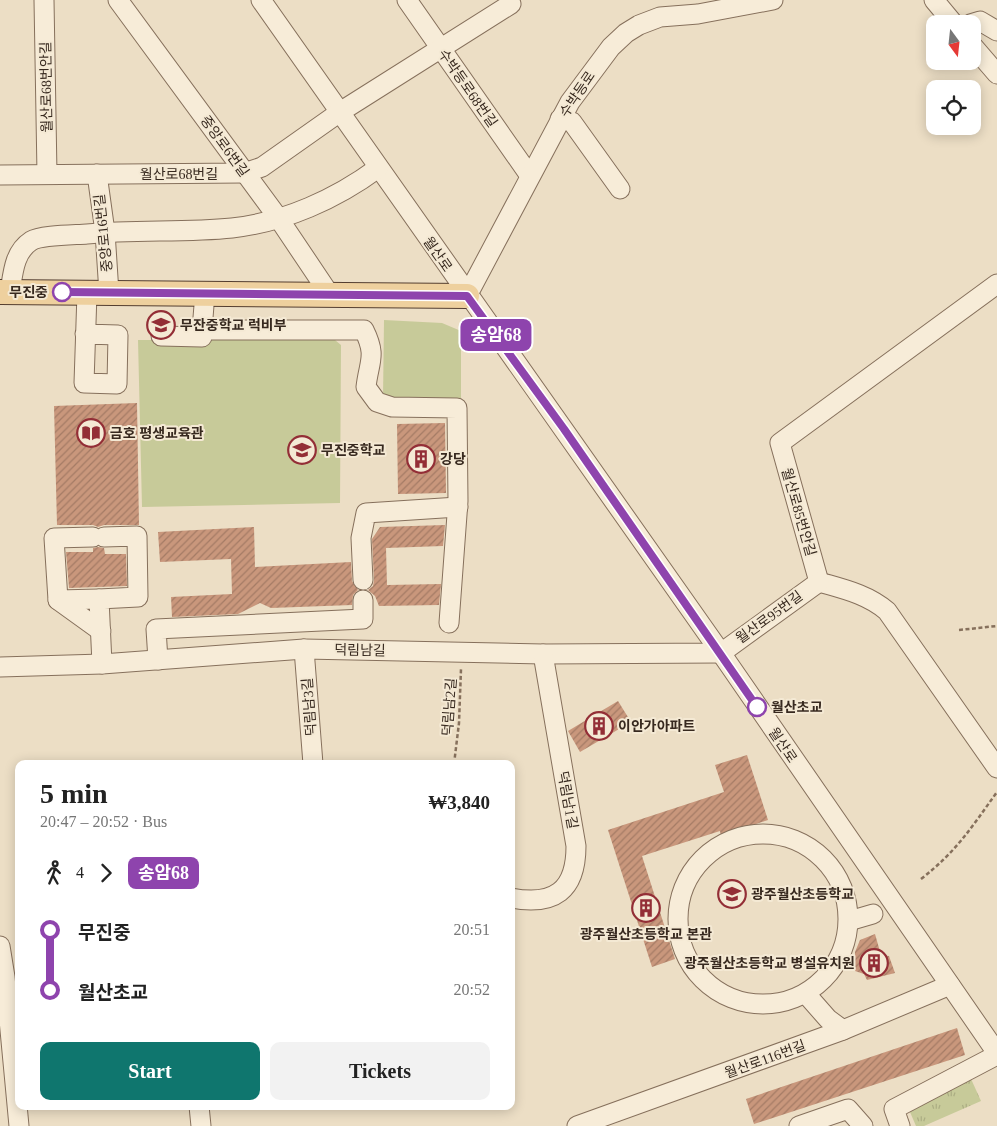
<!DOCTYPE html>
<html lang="en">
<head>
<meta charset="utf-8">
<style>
  body { margin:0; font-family:"Times New Roman","Noto Sans KR",serif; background:#f2f2f2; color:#222; height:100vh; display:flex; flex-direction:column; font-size:19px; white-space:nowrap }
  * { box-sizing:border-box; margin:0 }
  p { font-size:16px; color:#767676 }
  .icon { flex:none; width:28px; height:28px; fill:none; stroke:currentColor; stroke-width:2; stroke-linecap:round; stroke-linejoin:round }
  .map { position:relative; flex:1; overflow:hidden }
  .sheet { position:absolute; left:15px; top:760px; width:500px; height:350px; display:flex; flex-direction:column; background:#fff; border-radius:10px; box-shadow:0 2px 12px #0003 }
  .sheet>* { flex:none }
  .badge { padding:0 10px; border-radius:8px; font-size:18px; line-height:32px }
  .needle { width:32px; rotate:165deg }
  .fabs { position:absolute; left:926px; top:15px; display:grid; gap:10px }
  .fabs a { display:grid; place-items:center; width:55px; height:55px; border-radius:10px; background:#fff; box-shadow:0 2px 12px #0003; font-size:25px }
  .map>.badge { position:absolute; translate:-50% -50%; box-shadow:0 0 0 2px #fff }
  .legs { display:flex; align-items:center; gap:8px; height:55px; padding:0 25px; font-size:16px }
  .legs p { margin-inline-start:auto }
  .head { display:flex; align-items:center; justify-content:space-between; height:85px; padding:0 25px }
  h1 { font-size:28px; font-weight:700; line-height:38px }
  .button { display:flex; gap:10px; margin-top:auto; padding:10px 25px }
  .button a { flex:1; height:58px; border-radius:10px; background:#0f766e; color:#fff; font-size:20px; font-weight:700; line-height:58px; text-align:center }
  .button a+a { background:#f2f2f2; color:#222 }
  ul { padding:0 25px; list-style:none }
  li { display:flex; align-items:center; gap:18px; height:60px; font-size:19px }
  li i { display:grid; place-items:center; width:8px; height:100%; margin:0 6px; background:currentColor }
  li i::after { content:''; width:12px; height:12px; margin:-6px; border:4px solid; border-radius:50%; background:#fff }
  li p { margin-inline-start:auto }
  li:first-child i { background:linear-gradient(#0000 50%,currentColor 0) }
  li:last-child i { background:linear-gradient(currentColor 50%,#0000 0) }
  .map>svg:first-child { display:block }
  .grass { fill:url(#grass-tufts) }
  .pitch { fill:#c7ca99 }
  .building { fill:url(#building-hatch) }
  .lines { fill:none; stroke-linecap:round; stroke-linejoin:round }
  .minor-casing { stroke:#86705c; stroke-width:21 }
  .major-casing { stroke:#543e30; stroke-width:26 }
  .path { stroke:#86705c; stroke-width:2.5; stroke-dasharray:4 2.5; stroke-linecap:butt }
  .minor { stroke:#f7ecd8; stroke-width:19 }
  .major { stroke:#eed09e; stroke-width:24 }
  .line-1-casing { stroke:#fff; stroke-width:11 }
  .line-1 { stroke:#8e44ad; stroke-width:8 }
  .stop-1-dot { fill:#fff; stroke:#8e44ad; stroke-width:2.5 }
  .labels { text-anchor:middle; stroke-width:4; stroke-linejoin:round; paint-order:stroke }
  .street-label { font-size:14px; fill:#37291f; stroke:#f4e9d4 }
  .stop-label { font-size:14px; font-weight:bold; fill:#37291f; stroke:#f4e9d4; text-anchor:end }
  .poi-label { font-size:14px; font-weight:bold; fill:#37291f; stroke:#f4e9d4; text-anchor:start }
</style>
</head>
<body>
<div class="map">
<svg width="997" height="1126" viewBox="0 0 997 1126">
  <defs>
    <pattern id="grass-tufts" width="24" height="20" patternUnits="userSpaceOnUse" patternTransform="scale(1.25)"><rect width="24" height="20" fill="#c7ca99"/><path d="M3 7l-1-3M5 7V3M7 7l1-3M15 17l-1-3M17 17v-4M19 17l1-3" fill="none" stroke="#acae83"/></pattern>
    <pattern id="building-hatch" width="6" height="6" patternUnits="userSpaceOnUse" patternTransform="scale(1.25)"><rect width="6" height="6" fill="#c9977c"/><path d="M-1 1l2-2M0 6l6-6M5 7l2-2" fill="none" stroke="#a47b65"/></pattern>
  </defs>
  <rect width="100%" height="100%" fill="#ecdec5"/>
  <!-- grass -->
  <path class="grass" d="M967 1070 981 1101 924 1126H916L904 1098Z"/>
  <!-- pitch -->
  <g class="pitch">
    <path d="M384 320 442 323 461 331V399H383Z"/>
    <path d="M230 336 335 340 341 345 340 503 142 507 138 340H226Z"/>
  </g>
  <!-- building -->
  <g class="building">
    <path d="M137 403 139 525H104L98 527 93 525H57L54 406Z"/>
    <path d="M445 423 446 493 398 494 397 424Z"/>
    <path d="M445 525 443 546 386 548 387 585 441 584 439 605 379 606 375 596 368 590 373 586 374 580 372 539 380 527Z"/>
    <path d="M254 527 255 567 351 562 352 581 358 590 353 595 352 605 271 608 260 603 238 614 172 617 171 597 232 594 231 559 160 562 158 532Z"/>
    <path d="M98 547 104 548 105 554H126L127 586 69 588 66 552H93V548Z"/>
    <path d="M618 701 631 722 580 752 568 731Z"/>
    <path d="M747 755 768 820 721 836 720 831 642 856 675 959 652 967 608 830 724 792 715 765Z"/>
    <path d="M875 934 881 955 889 956 895 973 867 980 864 974 855 971V952L860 940Z"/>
    <path d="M957 1028 965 1055 754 1124 746 1099Z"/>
  </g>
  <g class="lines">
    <defs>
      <g id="minor">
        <path d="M44 0 47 174"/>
        <path d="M118 0 279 219 330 295"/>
        <path d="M261 0 721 653 997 1053"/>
        <path d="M407 0 530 176"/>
        <path d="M934 0 954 24"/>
        <path d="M970 24 980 21 997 31"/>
        <path d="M972 45 997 74"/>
        <path d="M560 119 572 122 620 189"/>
        <path d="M97 174 105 232 109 293"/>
        <path d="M0 175 244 173 262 167 340 112 511 4"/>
        <path d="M10 292C13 273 14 252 31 241 41 235 75 235 87 234 135 229 184 233 232 228 285 222 336 199 378 168"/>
        <path d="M205 293 202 330H364C377 356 369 361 366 387L377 402 392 407 457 408 458 501 449 623"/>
        <path d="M467 296 570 102 611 47 626 33 639 25 660 17 698 14 773 0"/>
        <path d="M85 334 118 335 117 384 84 383C85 353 86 323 87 293"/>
        <path d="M161 336 202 337V330"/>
        <path d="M93 537 54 538 58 600 99 599"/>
        <path d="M363 580 361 538 366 513 458 507"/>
        <path d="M819 582 780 443 997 284"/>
        <path d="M819 582C843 589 867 594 887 611L997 768"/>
        <path d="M58 600 101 631"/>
        <path d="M304 649 313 764"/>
        <path d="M158 660 156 629 363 619V600"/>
        <path d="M102 664 99 599 138 597 137 536 104 537"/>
        <path d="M0 667 102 664 304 649 543 654 721 653 819 582"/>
        <circle cx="763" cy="919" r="85"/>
        <path d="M511 898C554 906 576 891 576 846L543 654"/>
        <path d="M849 921 873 914"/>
        <path d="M0 946 5 977 19 1126"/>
        <path d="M806 994 828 1019 843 1030"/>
        <path d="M199 1106 201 1126"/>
        <path d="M577 1126 843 1030 950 985"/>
        <path d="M799 1126 848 1109 863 1126"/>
        <path d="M900 1126 894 1109 997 1055"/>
      </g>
      <path id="major" d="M0 292 467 296"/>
    </defs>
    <!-- minor casing -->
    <use href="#minor" class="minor-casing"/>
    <!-- major casing -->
    <use href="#major" class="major-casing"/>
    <!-- path -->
    <g class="path">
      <path d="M959 630 997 626"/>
      <path d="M454 764 459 723 461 669"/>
      <path d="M921 879C957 851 971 828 997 792"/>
    </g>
    <!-- minor -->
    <use href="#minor" class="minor"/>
    <!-- major -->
    <use href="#major" class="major"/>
  </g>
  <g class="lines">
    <defs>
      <path id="line-1" d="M62 292 467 296 564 429 757 707"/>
    </defs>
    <!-- line-1 casing -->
    <use href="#line-1" class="line-1-casing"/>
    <!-- line-1 -->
    <use href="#line-1" class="line-1"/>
  </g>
  <!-- icons -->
  <defs>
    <symbol id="school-ring" viewBox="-11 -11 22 22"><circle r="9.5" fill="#f4e9d4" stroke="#932e36" stroke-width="1.5"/><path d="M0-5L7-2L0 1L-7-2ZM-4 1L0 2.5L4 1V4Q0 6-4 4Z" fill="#932e36"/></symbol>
    <symbol id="library-ring" viewBox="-11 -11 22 22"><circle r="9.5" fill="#f4e9d4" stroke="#932e36" stroke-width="1.5"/><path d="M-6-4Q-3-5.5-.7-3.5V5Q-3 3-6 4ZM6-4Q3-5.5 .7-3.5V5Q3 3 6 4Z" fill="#932e36"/></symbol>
    <symbol id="building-ring" viewBox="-11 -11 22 22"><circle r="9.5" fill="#f4e9d4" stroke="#932e36" stroke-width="1.5"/><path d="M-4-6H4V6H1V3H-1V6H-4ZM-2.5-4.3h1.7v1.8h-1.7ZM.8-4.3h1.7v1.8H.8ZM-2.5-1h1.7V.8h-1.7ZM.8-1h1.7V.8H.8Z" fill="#932e36"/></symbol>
  </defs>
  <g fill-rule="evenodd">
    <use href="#school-ring" x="145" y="309" width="32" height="32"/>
    <use href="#library-ring" x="75" y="417" width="32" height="32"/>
    <use href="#school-ring" x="286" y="434" width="32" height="32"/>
    <use href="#building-ring" x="405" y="443" width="32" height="32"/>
    <use href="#building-ring" x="583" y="710" width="32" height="32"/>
    <use href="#school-ring" x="716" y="878" width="32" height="32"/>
    <use href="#building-ring" x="630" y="892" width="32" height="32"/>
    <use href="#building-ring" x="858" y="947" width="32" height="32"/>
  </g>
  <!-- markers -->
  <g class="stop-1-dot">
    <circle cx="62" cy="292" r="9"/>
    <circle cx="757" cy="707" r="9"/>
  </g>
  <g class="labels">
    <!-- street labels -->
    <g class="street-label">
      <text transform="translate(46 87) rotate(-91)" y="5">월산로68번안길</text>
      <text transform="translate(468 88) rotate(55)" y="5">수박등로68번길</text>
      <text transform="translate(577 94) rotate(-56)" y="5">수박등로</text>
      <text transform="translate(225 146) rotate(54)" y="5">중앙로6번길</text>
      <text x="179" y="179">월산로68번길</text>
      <text transform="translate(103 233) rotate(-96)" y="5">중앙로16번길</text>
      <text transform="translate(438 254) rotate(55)" y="5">월산로</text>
      <text transform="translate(799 512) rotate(74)" y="5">월산로85번안길</text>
      <text transform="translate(769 617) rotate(-36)" y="5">월산로95번길</text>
      <text transform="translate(360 650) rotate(1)" y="5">덕림남길</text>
      <text transform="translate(309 707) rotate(-94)" y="5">덕림남3길</text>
      <text transform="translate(449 707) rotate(-86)" y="5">덕림남2길</text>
      <text transform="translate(783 745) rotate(56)" y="5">월산로</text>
      <text transform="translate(568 800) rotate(80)" y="5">덕림남1길</text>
      <text transform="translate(765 1059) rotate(-20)" y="5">월산로116번길</text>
    </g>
    <!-- stop labels -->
    <g class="stop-label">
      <text x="48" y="297">무진중</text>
      <text x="771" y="712" text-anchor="start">월산초교</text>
    </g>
    <!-- poi labels -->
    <g class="poi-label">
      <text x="180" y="330">무잔중학교 럭비부</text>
      <text x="110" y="438">금호 평생교육관</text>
      <text x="321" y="455">무진중학교</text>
      <text x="440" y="464">강당</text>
      <text x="618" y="731">이안가아파트</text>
      <text x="751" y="899">광주월산초등학교</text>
      <text x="646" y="939" text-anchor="middle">광주월산초등학교 본관</text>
      <text x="855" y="968" text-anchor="end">광주월산초등학교 병설유치원</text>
    </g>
  </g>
</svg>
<div class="fabs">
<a><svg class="needle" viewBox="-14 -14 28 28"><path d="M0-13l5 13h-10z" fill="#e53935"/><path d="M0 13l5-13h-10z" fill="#767676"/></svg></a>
<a><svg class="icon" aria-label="locate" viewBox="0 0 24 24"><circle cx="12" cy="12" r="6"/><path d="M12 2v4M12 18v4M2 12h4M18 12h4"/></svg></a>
</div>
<b class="badge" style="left:496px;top:335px;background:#8e44ad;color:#fff">송암68</b>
<section class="sheet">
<div class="head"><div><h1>5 min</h1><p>20:47 – 20:52 · Bus</p></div><b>₩3,840</b></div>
<div class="legs"><svg class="icon" aria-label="walk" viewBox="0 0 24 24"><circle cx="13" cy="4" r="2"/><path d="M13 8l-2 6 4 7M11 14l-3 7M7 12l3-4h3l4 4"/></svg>4<svg class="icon" aria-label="forward" viewBox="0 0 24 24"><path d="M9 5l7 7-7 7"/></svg><b class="badge" style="background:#8e44ad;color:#fff">송암68</b></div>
<ul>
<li><i style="color:#8e44ad"></i><b>무진중</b><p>20:51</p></li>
<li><i style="color:#8e44ad"></i><b>월산초교</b><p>20:52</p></li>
</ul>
<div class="button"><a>Start</a><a>Tickets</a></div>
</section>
</div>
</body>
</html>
